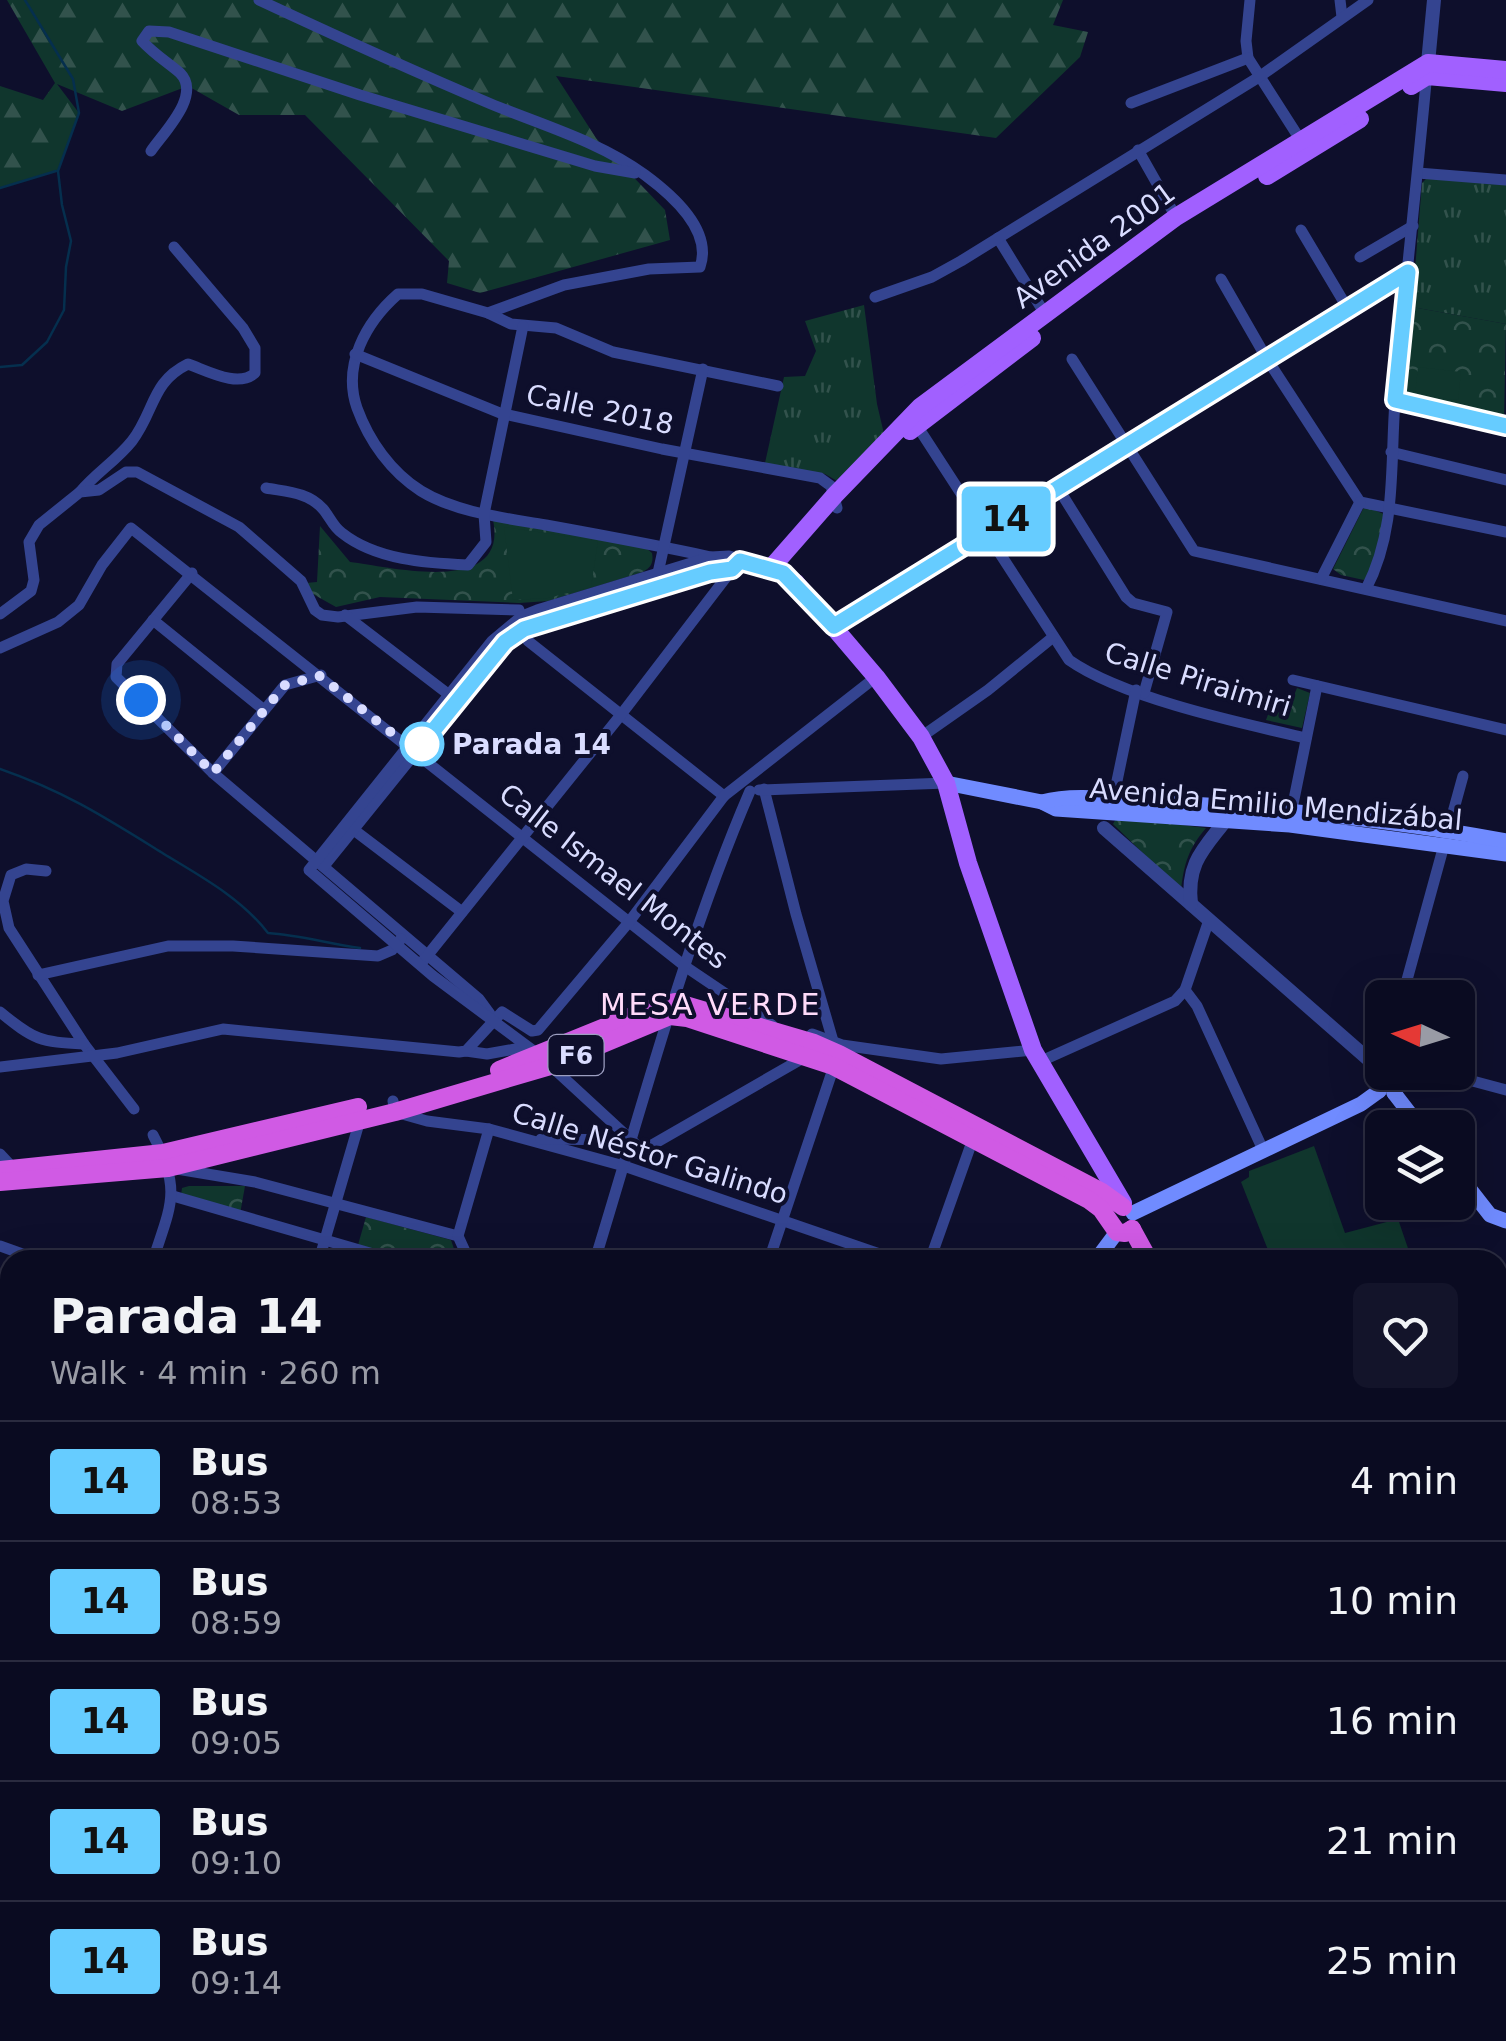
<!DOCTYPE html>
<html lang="en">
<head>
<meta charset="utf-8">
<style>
  body { margin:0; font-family:"DejaVu Sans",sans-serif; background:#13142a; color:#f1f3f6; height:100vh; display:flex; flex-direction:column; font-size:38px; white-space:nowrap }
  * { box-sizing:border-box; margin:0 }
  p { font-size:32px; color:#999ba5 }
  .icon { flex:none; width:55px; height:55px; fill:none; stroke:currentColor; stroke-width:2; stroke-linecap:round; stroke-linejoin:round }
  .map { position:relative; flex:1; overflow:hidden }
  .details { position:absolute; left:0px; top:1250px; width:1508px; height:792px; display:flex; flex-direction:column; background:#0a0b21; border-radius:30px 30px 0 0; box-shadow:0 10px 40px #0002,0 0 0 2px #2a2b3f }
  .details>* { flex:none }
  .badge { padding:0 20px; border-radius:8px; font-size:35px; line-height:65px }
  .needle { width:65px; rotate:274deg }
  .buttons { position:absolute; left:1365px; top:980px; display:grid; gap:20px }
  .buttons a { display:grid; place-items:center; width:110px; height:110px; border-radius:15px; background:#0a0b21; box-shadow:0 10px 40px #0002,0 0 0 2px #2a2b3f; font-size:50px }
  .you { position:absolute; width:50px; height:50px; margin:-25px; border:8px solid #fff; border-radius:50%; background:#1a73e8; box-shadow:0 0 0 15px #1a73e833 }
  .map>.badge { position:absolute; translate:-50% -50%; box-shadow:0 0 0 5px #fff }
  .round { display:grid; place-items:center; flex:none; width:105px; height:105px; border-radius:15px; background:#13142a }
  .overview { display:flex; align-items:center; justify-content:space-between; height:170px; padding:0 50px }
  h1 { font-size:48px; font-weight:600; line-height:75px }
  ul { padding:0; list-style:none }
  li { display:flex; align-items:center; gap:30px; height:120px; padding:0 50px; border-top:2px solid #2a2b3f }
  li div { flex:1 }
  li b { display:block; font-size:38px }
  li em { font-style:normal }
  li .badge { min-width:110px; font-weight:700; text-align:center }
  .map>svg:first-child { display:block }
  .grass { fill:url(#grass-tufts) }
  .forest { fill:url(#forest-firs) }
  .park { fill:url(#park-crowns) }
  .pitch { fill:#10362d }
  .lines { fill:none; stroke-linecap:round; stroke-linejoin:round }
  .stream { stroke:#052f4e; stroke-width:2.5 }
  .minor { stroke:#344490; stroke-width:11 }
  .tertiary { stroke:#344490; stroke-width:14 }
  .secondary { stroke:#708bff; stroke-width:15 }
  .primary { stroke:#a160ff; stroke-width:18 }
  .trunk { stroke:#d05ae4; stroke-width:18 }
  .line-casing { stroke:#fff; stroke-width:22 }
  .line { stroke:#6cf; stroke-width:15 }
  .walk { stroke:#d9dcff; stroke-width:10; stroke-dasharray:0 18 }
  .stop-dot { fill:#fff; stroke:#6cf; stroke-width:5 }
  .labels { text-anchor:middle; stroke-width:8; stroke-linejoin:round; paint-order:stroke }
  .shield { fill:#0e0f2c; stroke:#9c9ec0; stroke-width:2.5 }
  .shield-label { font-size:25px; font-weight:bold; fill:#d9dcff }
  .street-label { font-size:28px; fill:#d9dcff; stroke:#0e0f2c }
  .stop-label { font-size:28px; font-weight:bold; fill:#d9dcff; stroke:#0e0f2c; text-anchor:start }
  .neighbourhood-label { font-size:30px; letter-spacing:2.5px; fill:#ffdbfa; stroke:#0e0f2c }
</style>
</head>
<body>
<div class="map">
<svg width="1506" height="2041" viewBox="0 0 1506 2041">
  <defs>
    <pattern id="grass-tufts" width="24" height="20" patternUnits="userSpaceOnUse" patternTransform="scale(2.5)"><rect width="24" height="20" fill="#10362d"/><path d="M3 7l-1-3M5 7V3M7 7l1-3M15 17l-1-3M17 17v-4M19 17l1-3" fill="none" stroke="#32524c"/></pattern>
    <pattern id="forest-firs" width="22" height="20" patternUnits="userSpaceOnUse" patternTransform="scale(2.5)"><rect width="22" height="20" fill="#10362d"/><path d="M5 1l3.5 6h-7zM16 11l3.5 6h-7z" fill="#32524c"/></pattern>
    <pattern id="park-crowns" width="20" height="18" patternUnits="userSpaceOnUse" patternTransform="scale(2.5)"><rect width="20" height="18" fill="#10362d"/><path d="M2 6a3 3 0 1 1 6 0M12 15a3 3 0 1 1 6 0" fill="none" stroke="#32524c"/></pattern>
  </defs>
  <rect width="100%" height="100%" fill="#0e0f2c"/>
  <!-- grass -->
  <g class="grass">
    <path d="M1427 178 1506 185V324L1412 307 1422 183Z"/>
    <path d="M864 305 877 404 884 434 839 482 825 474 765 463 784 377 805 376 816 351 805 321Z"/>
  </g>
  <!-- forest -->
  <path class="forest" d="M7 0H1063L1053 25 1088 32 1080 57 996 138 556 76 596 138 665 210 670 240 480 293 447 283 449 261 305 115H239L188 86 122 111 57 84 79 113 58 171 0 188V86L43 100 55 83Z"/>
  <!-- park -->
  <g class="park">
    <path d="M1412 307 1506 324 1504 421 1402 394Z"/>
    <path d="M1367 507 1386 515 1371 571 1364 580 1341 575 1333 569 1363 509Z"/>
    <path d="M493 520 646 548 652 553C654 564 650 569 640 573L548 601 519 603 380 597 336 607 311 593 306 583 317 582 320 526 350 562C392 567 509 597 493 520Z"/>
    <path d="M1297 688 1310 693 1302 728 1266 720 1269 712 1287 713Z"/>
    <path d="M1117 817 1206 828C1189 848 1184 863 1181 890L1113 824Z"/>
    <path d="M189 1186H245L240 1214 181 1196 182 1188Z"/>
    <path d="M366 1217 451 1240 454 1249 450 1260H415L358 1245Z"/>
  </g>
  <!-- pitch -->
  <g class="pitch">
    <path d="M1418 367 1461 372 1458 400 1415 396Z"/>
    <path d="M850 430 869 448 840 479 821 461Z"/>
    <path d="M504 527 598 541 591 587 548 598 513 600Z"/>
    <path d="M1314 1146 1345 1233 1398 1219 1412 1260H1272L1241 1182 1249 1177V1171Z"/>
  </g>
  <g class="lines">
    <!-- stream -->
    <g class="stream">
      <path d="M0 188 56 171"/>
      <path d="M0 367 22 365 47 342 64 310 66 267 71 241 62 205 58 171 79 113 73 79 25 0"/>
      <path d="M0 769C66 792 106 818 164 854 202 877 241 898 268 933 300 935 329 944 360 948"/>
    </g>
    <!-- minor -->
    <g class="minor">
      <path d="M259 0C336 36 413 71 491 104 542 125 601 142 645 175 672 195 713 230 700 267L649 269 564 285 488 313 422 294H398C366 322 342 365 357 408 369 441 391 472 421 491 457 513 506 518 546 525 601 535 656 545 711 557"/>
      <path d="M1250 0 1246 41 1248 58 1303 144"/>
      <path d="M1340 0 1342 17"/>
      <path d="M1131 103 1248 58"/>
      <path d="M1138 150 1176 217"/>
      <path d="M151 151C164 132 202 95 180 73 167 62 154 54 142 41L149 31 169 32 360 95 595 166 635 173"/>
      <path d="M1418 173 1506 180"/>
      <path d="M1301 230 1348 309"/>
      <path d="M998 238 1045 314"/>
      <path d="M1360 257 1413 226"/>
      <path d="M1221 279 1267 359 1360 502 1506 532"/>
      <path d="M875 297 932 277 961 261 1259 77 1368 0"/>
      <path d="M488 313 511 324 556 328 613 352 778 386"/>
      <path d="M355 354 500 413 662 449 820 478 831 486 837 508"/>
      <path d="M1072 359 1194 551 1506 621"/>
      <path d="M1263 362 1408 272"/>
      <path d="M1395 400 1506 426"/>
      <path d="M914 421 1069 660C1123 698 1240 723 1306 738"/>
      <path d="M1391 452 1506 480"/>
      <path d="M266 488C287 492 308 492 323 509 330 517 333 527 342 533 376 560 426 563 468 565L486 542 484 514 523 326"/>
      <path d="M1058 488 1126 597 1133 603 1167 612 1144 693"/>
      <path d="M80 492C96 473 117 460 132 441 155 411 151 382 188 364 208 371 238 388 255 373V348L243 328 174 247"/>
      <path d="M192 573 117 664 116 677 213 773 479 999 490 1014"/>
      <path d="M658 573 703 369"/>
      <path d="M1321 579 1360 502"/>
      <path d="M1366 589C1397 530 1390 466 1395 401 1404 292 1417 182 1427 72"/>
      <path d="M0 614 31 591 34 580 29 542 39 525 80 492 99 490 126 472H137L239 527 301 581 315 610 322 615 338 617 417 607 519 610 528 641 724 796"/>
      <path d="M345 615 452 697"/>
      <path d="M153 620 263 709"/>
      <path d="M834 626 1267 359"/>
      <path d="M0 648 58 622 79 605 102 565 131 528 686 967 772 1025"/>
      <path d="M1293 680 1506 730"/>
      <path d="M921 737 988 690 1052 638"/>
      <path d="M213 773 285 685 321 675"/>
      <path d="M764 789 796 914 833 1041"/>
      <path d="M759 790 946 783"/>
      <path d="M1113 800 1136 690"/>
      <path d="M1290 819 1317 686"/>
      <path d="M350 827 462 912"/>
      <path d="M324 866 505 642C554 608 650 589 710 572L732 569"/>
      <path d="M46 871 26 869 11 875 3 901 9 928 84 1044 134 1109"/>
      <path d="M423 961 620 716 734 567"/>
      <path d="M38 975 168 946H233L378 956 392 950 401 939"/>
      <path d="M1185 990 1197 1006 1264 1152"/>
      <path d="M1402 998 1463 776"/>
      <path d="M0 1012C34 1040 40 1042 84 1044"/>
      <path d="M812 1034 842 1045 941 1059 1033 1050"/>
      <path d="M466 1051 487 1054 526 1047"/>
      <path d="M1039 1062 1175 1001 1185 990 1209 920"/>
      <path d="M0 1067 117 1053 223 1029 459 1052 466 1051 502 1012 532 1031 538 1030 629 922 724 796 876 677"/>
      <path d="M1439 1072 1506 1090"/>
      <path d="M393 1101 395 1112 427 1121 489 1129 624 1166 897 1260"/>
      <path d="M541 1139 632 1140"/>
      <path d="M642 1150 539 1055 433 976 309 870 492 641 522 616 537 610 711 557 729 556 771 568"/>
      <path d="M638 1153 805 1057"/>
      <path d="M0 1154 14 1169"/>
      <path d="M177 1169 255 1182 458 1236 469 1260"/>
      <path d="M173 1196 394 1260"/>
      <path d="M458 1236 489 1129"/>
      <path d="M0 1246 39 1260"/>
      <path d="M153 1260C171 1205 182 1190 153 1135"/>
      <path d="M319 1260 360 1120"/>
      <path d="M595 1260C643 1104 685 942 750 791"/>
      <path d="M769 1260 836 1060"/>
      <path d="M930 1260 974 1136"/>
      <path d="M0 1310 2 1290"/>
      <path d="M0 1406 10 1328"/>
      <path d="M1498 1546 1506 1574"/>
      <path d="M0 1627 10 1621"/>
      <path d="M1498 1653 1506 1651"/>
      <path d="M1498 1754 1506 1751"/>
      <path d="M0 1830 10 1823"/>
      <path d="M1498 1841 1506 1838"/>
      <path d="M0 1852 10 1865"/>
      <path d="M135 2032 141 2041"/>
      <path d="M527 2032 533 2041"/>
      <path d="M882 2032 889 2041"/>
      <path d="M1125 2032 1131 2041"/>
      <path d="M1378 2032 1406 2041"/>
      <path d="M681 2039 682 2041"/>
      <path d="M394 2041 406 2032"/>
      <path d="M473 2041 484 2032"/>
      <path d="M602 2041 611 2032"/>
    </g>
    <!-- tertiary -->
    <g class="tertiary">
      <path d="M1428 63 1434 0"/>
      <path d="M1104 828 1368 1059 1380 1073"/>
      <path d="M1191 904C1186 861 1206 847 1228 817"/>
      <path d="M0 1560 10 1573"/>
      <path d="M815 2041 827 2032"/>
      <path d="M1095 2041 1106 2032"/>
    </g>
    <!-- secondary -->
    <g class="secondary">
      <path d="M946 783 1042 802 1056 809 1290 825 1506 854"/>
      <path d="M1042 802C1075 793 1115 800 1149 802 1268 807 1388 819 1506 841"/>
      <path d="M1379 1091 1376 1080 1382 1071"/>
      <path d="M1394 1093 1421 1128"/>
      <path d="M1394 1093 1400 1081 1395 1072"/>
      <path d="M1458 1174 1490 1215 1506 1221"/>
      <path d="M1133 1213 1361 1104 1379 1091"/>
      <path d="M1096 1260 1117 1232"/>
      <path d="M109 2041 117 2032"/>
    </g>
    <!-- primary -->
    <g class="primary">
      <path d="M1411 86 1427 76 1506 83"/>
      <path d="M1267 176 1360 119"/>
      <path d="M910 431 1032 338"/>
      <path d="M1123 1203 1033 1050 968 863 946 783 921 737 876 677 796 583 771 568 835 495 920 407 1176 217 1428 63 1506 70"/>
    </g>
    <!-- trunk -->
    <g class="trunk">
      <path d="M499 1070 649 1009 675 1002 814 1043 839 1054 1102 1192 1123 1207"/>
      <path d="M0 1170 163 1153 358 1107"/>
      <path d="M0 1182 168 1168 395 1112 550 1066 670 1016 687 1018 833 1066 1089 1200 1101 1209 1117 1232 1125 1233 1132 1229"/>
      <path d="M1132 1229 1149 1260"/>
      <path d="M1343 2032 1347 2041"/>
    </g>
  </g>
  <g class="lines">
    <defs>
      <path id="line" d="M416 752 505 642 524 629 710 572 732 569 740 561 783 573 834 626 1408 272 1395 400 1506 426"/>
    </defs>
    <!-- line casing -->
    <use href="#line" class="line-casing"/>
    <!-- line -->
    <use href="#line" class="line"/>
    <!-- walk -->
    <path class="walk" d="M141 700 213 773 285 685 320 676 416 752 422 744"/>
  </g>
  <!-- markers -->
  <circle class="stop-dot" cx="422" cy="744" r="20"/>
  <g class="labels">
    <!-- shield labels -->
    <rect class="shield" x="548.5" y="1035" width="55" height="40" rx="8"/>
    <g class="shield-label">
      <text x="576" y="1064">F6</text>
    </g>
    <!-- street labels -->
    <g class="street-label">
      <text transform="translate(1094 245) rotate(-36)" y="10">Avenida 2001</text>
      <text transform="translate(600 409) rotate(12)" y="10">Calle 2018</text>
      <text transform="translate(1198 679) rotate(17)" y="10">Calle Piraimiri</text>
      <text transform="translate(1276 804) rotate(5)" y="10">Avenida Emilio Mendizábal</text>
      <text transform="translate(614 876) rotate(38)" y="10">Calle Ismael Montes</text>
      <text transform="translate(650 1153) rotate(17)" y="10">Calle Néstor Galindo</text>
    </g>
    <!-- stop labels -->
    <g class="stop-label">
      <text x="452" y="754">Parada 14</text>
    </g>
    <!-- neighbourhood labels -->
    <g class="neighbourhood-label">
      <text x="711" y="1015">MESA VERDE</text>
    </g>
  </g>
</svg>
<div class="buttons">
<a><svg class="needle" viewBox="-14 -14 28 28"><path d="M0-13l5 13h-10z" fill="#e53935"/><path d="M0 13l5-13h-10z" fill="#999ba5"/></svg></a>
<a><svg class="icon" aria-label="layers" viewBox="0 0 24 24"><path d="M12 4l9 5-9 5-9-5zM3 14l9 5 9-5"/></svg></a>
</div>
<div class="you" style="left:141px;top:700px"></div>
<b class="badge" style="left:1006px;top:519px;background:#6cf;color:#111">14</b>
<section class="details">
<div class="overview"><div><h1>Parada 14</h1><p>Walk · 4 min · 260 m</p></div><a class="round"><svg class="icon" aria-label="heart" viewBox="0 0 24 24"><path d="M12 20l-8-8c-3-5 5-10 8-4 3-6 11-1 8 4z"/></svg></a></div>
<ul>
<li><span class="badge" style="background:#6cf;color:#111">14</span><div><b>Bus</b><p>08:53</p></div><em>4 min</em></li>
<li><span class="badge" style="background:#6cf;color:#111">14</span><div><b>Bus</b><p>08:59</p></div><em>10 min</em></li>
<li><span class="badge" style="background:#6cf;color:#111">14</span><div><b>Bus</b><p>09:05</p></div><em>16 min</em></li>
<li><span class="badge" style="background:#6cf;color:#111">14</span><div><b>Bus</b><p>09:10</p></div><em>21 min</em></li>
<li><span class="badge" style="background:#6cf;color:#111">14</span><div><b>Bus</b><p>09:14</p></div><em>25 min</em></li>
</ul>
</section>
</div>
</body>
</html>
